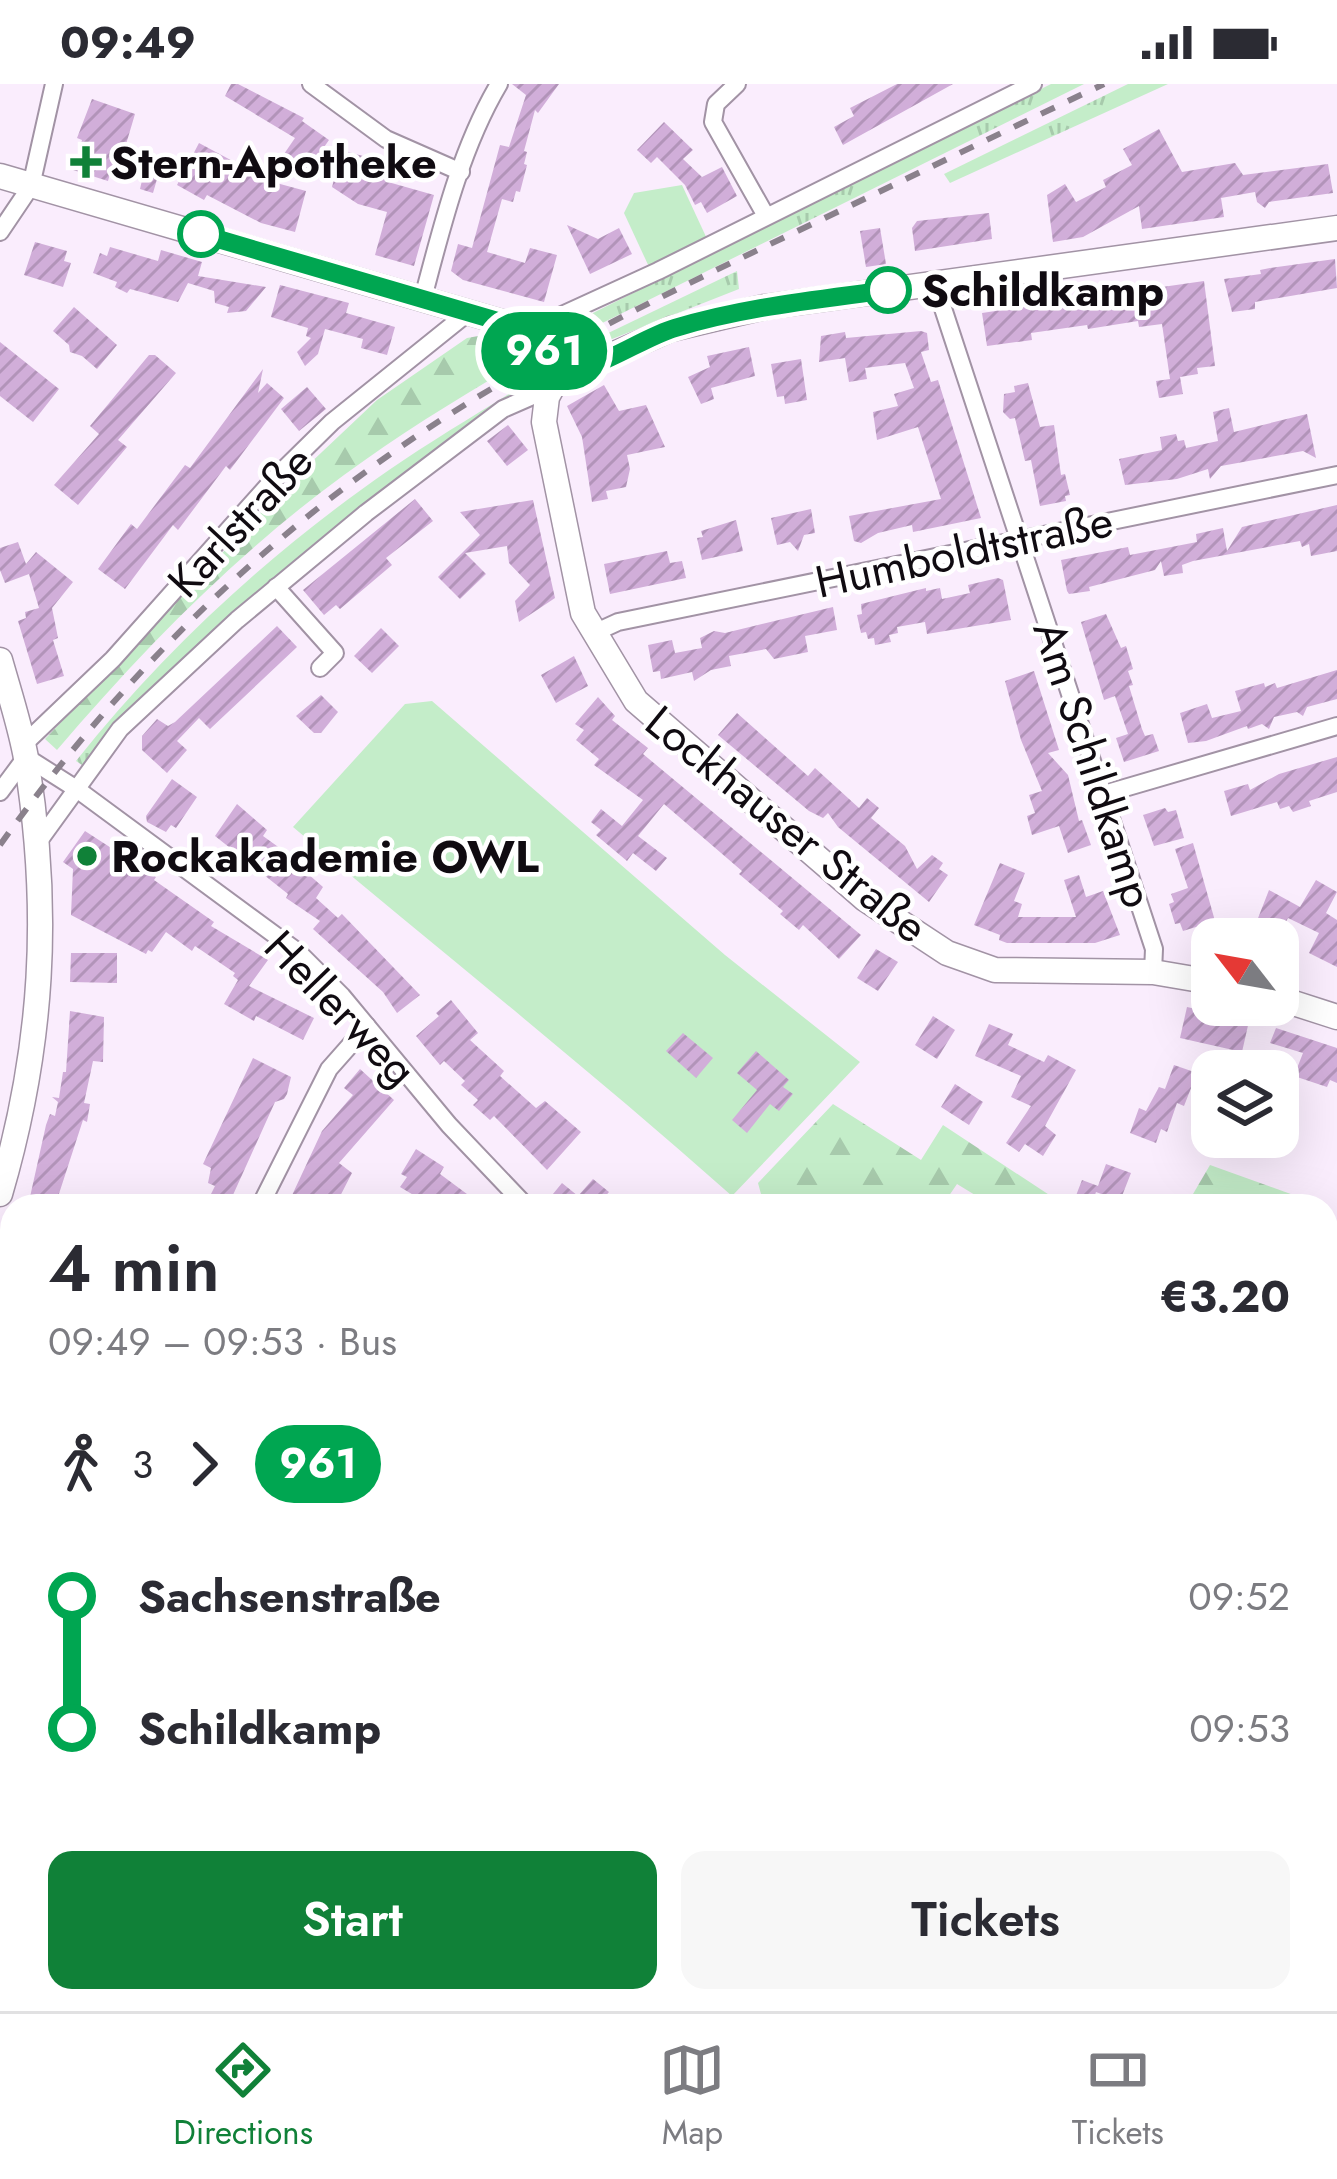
<!DOCTYPE html>
<html lang="en">
<head>
<meta charset="utf-8">
<style>
  body { margin:0; font-family:Jost,sans-serif; background:#f7f7f7; color:#2b2b33; height:100vh; display:flex; flex-direction:column; font-size:45px; white-space:nowrap }
  * { box-sizing:border-box; margin:0 }
  p { font-size:39px; color:#7c7c81 }
  .icon { flex:none; width:66px; height:66px; fill:none; stroke:currentColor; stroke-width:2; stroke-linecap:round; stroke-linejoin:round }
  .map { position:relative; flex:1; overflow:hidden }
  .sheet { position:absolute; left:0px; top:1110px; width:1338px; height:819px; display:flex; flex-direction:column; background:#fff; border-radius:36px 36px 0 0; box-shadow:0 12px 48px #0002 }
  .sheet>* { flex:none }
  .badge { padding:0 24px; border-radius:39px; font-size:42px; line-height:78px }
  .needle { width:78px; rotate:301deg }
  .controls { position:absolute; left:1191px; top:834px; display:grid; gap:24px }
  .controls a { display:grid; place-items:center; width:108px; height:108px; border-radius:24px; background:#fff; box-shadow:0 12px 48px #0002; font-size:60px }
  .map>.badge { position:absolute; translate:-50% -50%; box-shadow:0 0 0 6px #fff }
  .legs { display:flex; align-items:center; gap:18px; height:132px; padding:0 48px; font-size:39px }
  .legs p { margin-inline-start:auto }
  .overview { display:flex; align-items:center; justify-content:space-between; height:204px; padding:0 48px }
  h1 { font-size:66px; font-weight:600; line-height:90px }
  .button { display:flex; gap:24px; margin-top:auto; padding:24px 48px }
  .button a { flex:1; height:138px; border-radius:24px; background:#108138; color:#fff; font-size:48px; font-weight:600; line-height:138px; text-align:center }
  .button a+a { background:#f7f7f7; color:#2b2b33 }
  ul { padding:0 48px; list-style:none }
  li { display:flex; align-items:center; gap:42px; height:132px; font-size:45px }
  li i { display:grid; place-items:center; width:18px; height:100%; margin:0 15px; background:currentColor }
  li i::after { content:''; width:30px; height:30px; margin:-15px; border:9px solid; border-radius:50%; background:#fff }
  li p { margin-inline-start:auto }
  li:first-child i { background:linear-gradient(#0000 50%,currentColor 0) }
  li:last-child i { background:linear-gradient(currentColor 50%,#0000 0) }
  .status { display:flex; justify-content:space-between; align-items:center; height:84px; padding:0 60px; background:#fff; direction:ltr }
  .status svg { height:33px; fill:currentColor }
  .dock { display:flex; justify-content:space-around; align-items:center; height:168px; border-top:3px solid #e1e1e2; background:#fff; font-size:33px; color:#7c7c81 }
  .dock a { display:grid; justify-items:center; gap:6px }
  .dock .selected { color:#108138 }
  .map>svg:first-child { display:block }
  .grass { fill:url(#grass-tufts) }
  .forest { fill:url(#forest-firs) }
  .garden { fill:#c4edc9 }
  .building { fill:url(#building-hatch) }
  .lines { fill:none; stroke-linecap:round; stroke-linejoin:round }
  .street-casing { stroke:#a293a5; stroke-width:20 }
  .secondary-casing { stroke:#a293a5; stroke-width:27 }
  .street { stroke:#fff; stroke-width:16 }
  .secondary { stroke:#fff; stroke-width:24 }
  .rail { stroke:#8a818c; stroke-width:6; stroke-dasharray:15 15; stroke-linecap:butt }
  .line-1-casing { stroke:#fff; stroke-width:27 }
  .line-1 { stroke:#00a651; stroke-width:18 }
  .poi-dot { fill:#108138; stroke:#fff; stroke-width:4.5 }
  .stop-1-dot { fill:#fff; stroke:#00a651; stroke-width:6 }
  .labels { text-anchor:middle; stroke-width:9; stroke-linejoin:round; paint-order:stroke }
  .poi-label { font-size:45px; font-weight:bold; fill:#100b11; stroke:#fff; text-anchor:start }
  .stop-label { font-size:45px; font-weight:bold; fill:#100b11; stroke:#fff; text-anchor:start }
  .street-label { font-size:45px; fill:#100b11; stroke:#fff }
</style>
</head>
<body>
<div class="status"><b>09:49</b><svg viewBox="0 0 49 12"><path d="M0 12V9h3v3zM5 12V6h3v6zM10 12V3h3v9zM15 12V0h3v12zM26 1h20v11H26zM47 4h2v5h-2z"/></svg></div>
<div class="map">
<svg width="1337" height="1927" viewBox="0 0 1337 1927">
  <defs>
    <pattern id="grass-tufts" width="24" height="20" patternUnits="userSpaceOnUse" patternTransform="scale(3)"><rect width="24" height="20" fill="#c4edc9"/><path d="M3 7l-1-3M5 7V3M7 7l1-3M15 17l-1-3M17 17v-4M19 17l1-3" fill="none" stroke="#a7caac"/></pattern>
    <pattern id="forest-firs" width="22" height="20" patternUnits="userSpaceOnUse" patternTransform="scale(3)"><rect width="22" height="20" fill="#c4edc9"/><path d="M5 1l3.5 6h-7zM16 11l3.5 6h-7z" fill="#a7caac"/></pattern>
    <pattern id="building-hatch" width="6" height="6" patternUnits="userSpaceOnUse" patternTransform="scale(3)"><rect width="6" height="6" fill="#d1aed9"/><path d="M-1 1l2-2M0 6l6-6M5 7l2-2" fill="none" stroke="#b294b9"/></pattern>
  </defs>
  <rect width="100%" height="100%" fill="#faedfd"/>
  <!-- grass -->
  <g class="grass">
    <path d="M1051 0H1084L568 256 561 245Z"/>
    <path d="M1128 0H1168L950 99 944 90Z"/>
    <path d="M737 187 739 205 579 268 573 266Z"/>
    <path d="M536 293 537 301 514 313 337 444 85 683 76 677C165 565 272 467 389 386 437 353 487 324 536 293Z"/>
  </g>
  <!-- forest -->
  <g class="forest">
    <path d="M484 251 519 269 523 276C462 312 401 349 344 391 237 469 143 565 57 666L45 655 286 402 377 316 467 254Z"/>
    <path d="M833 1020 921 1076 943 1041 1066 1122H993L957 1100 942 1122 764 1121 758 1099Z"/>
    <path d="M1210 1081 1324 1122H1186Z"/>
    <path d="M1326 1169 1337 1173V1393L1326 1387Z"/>
  </g>
  <!-- garden -->
  <g class="garden">
    <path d="M682 101 708 157 650 185 624 129 634 109Z"/>
    <path d="M432 617 725 871 860 978 732 1112C589 985 439 866 293 743L405 620Z"/>
  </g>
  <!-- building -->
  <g class="building">
    <path d="M231 0H238L304 34 302 37 329 56 308 86 284 70 295 54 225 12Z"/>
    <path d="M512 0H559L538 29 535 26 524 67 527 68 524 80 527 81 520 108 516 107 513 118 502 115 487 168 525 179 530 164 557 171 544 218 463 196 451 187 458 160 472 164 500 61 509 63 526 11Z"/>
    <path d="M897 0H953L843 61 834 43 854 32 850 24Z"/>
    <path d="M92 15 135 30 124 67 162 78 153 109 140 105 143 92 112 82 108 97 73 86 82 56 77 54Z"/>
    <path d="M664 38 693 66 683 75 702 93 722 83 737 112 707 129 701 118 695 121 685 101 657 73 651 79 637 66Z"/>
    <path d="M1159 45 1182 88 1235 79 1243 91 1328 80 1333 109 1269 118 1265 124 1257 118 1255 108 1221 114 1224 133 1142 145 1139 122 1083 153 1053 158 1047 111 1065 100 1076 118 1106 103 1103 96 1132 81 1123 65Z"/>
    <path d="M199 59 240 81 248 82 250 78 263 84 258 94 306 107 295 148 261 139 207 111 204 116 177 101Z"/>
    <path d="M342 66 394 81 388 98 434 111 414 182 375 171 387 128 358 120 332 103Z"/>
    <path d="M989 129 992 155 915 167 912 144 917 137Z"/>
    <path d="M567 141 598 155 619 144 632 170 590 190Z"/>
    <path d="M880 144 886 180 866 183 860 147Z"/>
    <path d="M35 158 67 167 64 177 71 179 63 203 24 191Z"/>
    <path d="M110 163 158 177 161 166 202 178 198 192 266 203 246 227 227 229 229 223 215 219 214 207 188 199 178 218 130 205 127 209 115 203 117 198 93 189 100 169 107 172Z"/>
    <path d="M1335 175 1337 204 1255 218V225L1232 228 1224 195 1261 190 1260 186 1270 184Z"/>
    <path d="M1204 197 1215 282 1197 284 1198 290 1180 293 1183 310 1159 314 1156 297 1170 295 1162 240 1139 243 1138 237 1088 245 1087 241 1031 249 1032 256 987 262 982 229Z"/>
    <path d="M280 201 349 219 346 229 395 243 387 271 361 264 363 255 325 245 318 270 305 282 297 268 311 254 306 252 308 244 271 233Z"/>
    <path d="M74 223 117 261 97 285 82 272 70 268 69 261 53 247Z"/>
    <path d="M921 247 927 249 929 266 921 268 931 298 938 296 981 434 913 448 912 441 878 449 861 459 854 457 849 432 941 415 918 343 877 356 873 328 898 322 894 310 914 304 905 279 865 284 867 295 849 298 845 274 819 278 821 252 845 248 846 254Z"/>
    <path d="M0 258 59 305 33 338 0 312Z"/>
    <path d="M749 263 755 292 711 304 714 315 701 320 688 293 710 283 707 272Z"/>
    <path d="M149 271H155L176 289 118 356 127 363 78 421 54 401 99 350 90 342Z"/>
    <path d="M801 275 807 316 785 320 784 312 777 313 771 280Z"/>
    <path d="M263 285 258 309 267 299 284 314 230 386 226 382 178 446 173 441 125 505 98 485 131 440 137 445 185 381 190 384Z"/>
    <path d="M1028 299 1040 343 1054 341 1061 391 1065 390 1070 411 1065 412 1066 417 1040 422 1031 376 1025 377 1015 334 1010 335 1003 328 1004 310 1015 308 1014 302Z"/>
    <path d="M604 301 619 327 646 321 665 363 627 371 630 385 626 403 606 407 608 415 592 418 582 353 567 322Z"/>
    <path d="M307 303 326 325 299 347 281 325Z"/>
    <path d="M1229 324 1234 348 1307 330 1316 374 1303 367 1221 382 1210 395 1208 385 1177 395 1125 401 1119 375 1162 366 1160 353 1176 350 1178 357 1184 356 1186 364 1218 357 1213 328Z"/>
    <path d="M508 341 528 366 507 382 487 357Z"/>
    <path d="M415 415 433 437 386 474 392 481 340 525 336 521 324 531 303 506Z"/>
    <path d="M533 416 555 514 519 538 515 517 530 501 509 479 507 462 465 469 486 490 460 515 438 493 480 451 460 428Z"/>
    <path d="M1337 421V467L1311 472 1309 460 1302 463 1300 457 1193 477 1182 481 1183 489 1164 492 1161 477 1155 486 1089 503 1090 507 1069 510 1067 507 1061 476 1128 463 1130 471 1197 458 1196 450 1223 444 1227 467 1242 443Z"/>
    <path d="M811 425 815 449 804 451 798 467 790 458 777 461 771 434Z"/>
    <path d="M736 436 743 467 702 476 697 454 703 453 701 447Z"/>
    <path d="M18 458 26 480 36 468 73 498 52 524 58 554 53 556 64 592 37 600 18 537 26 534 25 528 39 524 29 490 5 499 0 486V464Z"/>
    <path d="M667 467 670 479 682 477 686 494 610 510 604 480Z"/>
    <path d="M998 494 1003 496 1011 536 927 550 925 538 897 543 898 549 889 551 891 558 875 561 874 554 868 555 866 548 861 549 857 531 862 530 861 520 926 504V507L940 504 942 515 970 509 968 501Z"/>
    <path d="M833 523 837 546 805 552 808 568 774 575 766 565 729 572 731 582 711 586 694 597 692 588 661 595 660 587 653 588 648 561 672 556 675 569 702 564 700 554 714 547 725 549Z"/>
    <path d="M1106 530 1121 564 1126 562 1133 585 1128 587 1133 601 1129 602 1142 645 1145 652 1153 650 1159 667 1124 678 1116 654 1128 650 1115 612 1104 616 1081 538Z"/>
    <path d="M277 542 297 563 210 645 199 634 177 657 187 666 167 689 142 666V652L157 635 168 642 175 638Z"/>
    <path d="M381 544 399 562 372 589 354 572Z"/>
    <path d="M574 572 588 602 556 619 541 591Z"/>
    <path d="M1337 586V615L1307 623 1303 632 1297 628 1274 633 1269 645 1262 640 1248 645 1247 642 1206 657 1188 659 1180 629 1207 620 1212 634 1241 627 1235 607 1264 599 1265 603 1275 599 1277 604Z"/>
    <path d="M1034 587 1059 666 1048 669 1068 691 1079 737 1082 736 1091 761 1068 769 1059 742 1032 751 1027 732 1035 729 1029 711 1042 707 1021 656 1005 597Z"/>
    <path d="M321 611 338 628 321 649H314L296 632Z"/>
    <path d="M598 613 615 632 612 636 648 664 643 670 861 851 839 875 803 841 799 846 780 830 783 827 739 790 742 787 664 720 638 752 667 774 656 787 633 769 627 777 596 751 601 746 591 738 601 725 622 742 643 716 594 681 599 675 576 656 584 646 575 640Z"/>
    <path d="M737 629 808 692 815 684 859 724 867 714 879 724 871 734 905 762 917 785 932 771 943 779 939 785 948 791 929 818 838 743 828 729 823 734 809 727 718 651Z"/>
    <path d="M1337 673V708L1309 717 1311 722 1293 728 1289 722 1280 725 1277 718 1231 732 1224 707 1248 700 1250 706 1279 690Z"/>
    <path d="M172 695 197 713 176 744 171 741 166 748 147 738 146 732Z"/>
    <path d="M237 720 267 746 263 752 302 780 300 783 323 803 316 814 338 834 342 830 420 911 397 929 383 908 313 845 320 837 286 814 288 810 215 752Z"/>
    <path d="M1165 724 1168 728 1176 726 1184 754 1154 762 1143 731Z"/>
    <path d="M85 747 156 793 154 796 214 838 211 842 268 876 249 902 314 934 303 956 256 932 254 937 224 920 238 896 233 892 235 889 195 862 192 867 166 848 152 868 148 866 146 870 71 831 73 785 63 778Z"/>
    <path d="M1193 759 1215 837 1183 847 1180 839 1175 840 1169 820 1174 818 1171 810 1188 804 1175 765Z"/>
    <path d="M1000 779 1025 789 1014 817 1022 820 1018 833H1076L1064 796 1079 791 1086 813 1103 807 1120 851 1095 859H1007L999 856 1000 851 974 841Z"/>
    <path d="M1316 796 1337 808 1326 829 1337 836V883L1309 869 1319 849 1288 834 1277 855 1253 847 1269 806 1300 823Z"/>
    <path d="M876 865 898 878 878 907 857 894Z"/>
    <path d="M71 869H117V899L70 898Z"/>
    <path d="M451 916 478 949 470 956 504 987 500 992 536 1024 545 1017 581 1048 547 1086 494 1032 490 1036 473 1021 478 1016 461 1001 465 997 444 977 440 981 416 952 439 932 436 929Z"/>
    <path d="M1187 923 1249 937 1242 968 1180 954Z"/>
    <path d="M70 927 104 933 103 978 93 977 84 1019 90 1020 87 1038 83 1036 55 1122H28L46 1041 50 1030 55 1032 58 1018 52 1013 59 1014 63 988H66Z"/>
    <path d="M933 932 955 946 937 975 915 961Z"/>
    <path d="M989 940 1013 950 1008 961 1044 978 1048 971 1076 986 1045 1042 1056 1051 1043 1072 1025 1060 1019 1068 1006 1059 1031 1022 1011 1013 1021 992 975 972Z"/>
    <path d="M1276 944 1337 964V999L1330 996 1327 1003 1294 992 1303 969 1270 959Z"/>
    <path d="M683 949 713 974 696 994 666 967Z"/>
    <path d="M756 967 789 996 783 1003 793 1010 779 1027 770 1020 747 1049 732 1036 757 1006 737 989Z"/>
    <path d="M253 974 291 993 287 1010 284 1015 275 1018 228 1122H205L215 1102 208 1099 211 1084 203 1080Z"/>
    <path d="M1174 981 1197 989 1184 1022 1177 1019 1167 1048 1161 1045 1156 1059 1130 1049 1139 1024 1146 1027 1159 1003 1165 1005Z"/>
    <path d="M360 985 394 1016 339 1079 352 1089 335 1122H287L322 1047 353 1011 344 1004Z"/>
    <path d="M955 1000 983 1018 969 1041 941 1023Z"/>
    <path d="M416 1065 444 1083 440 1090 471 1113 465 1122H432L400 1103 407 1093 401 1090Z"/>
    <path d="M1106 1080 1131 1089 1120 1117 1096 1108 1091 1122H1072L1082 1096 1098 1102Z"/>
    <path d="M593 1095 609 1108 597 1122H555L548 1116 562 1099 578 1112Z"/>
  </g>
  <g class="lines">
    <defs>
      <g id="street">
        <path d="M311 0 386 55 461 88"/>
        <path d="M737 0 716 20 713 38 766 132"/>
        <path d="M0 148 31 102 54 0"/>
        <path d="M935 200 1154 865 1153 888"/>
        <path d="M423 214C442 142 461 64 499 0"/>
        <path d="M527 247 658 187 1033 0"/>
        <path d="M276 503 335 569 320 584"/>
        <path d="M594 549 618 538 1337 391"/>
        <path d="M23 661 113 575 272 397 332 338 470 227"/>
        <path d="M0 708 26 673 78 706 298 868 342 912 449 1041 526 1122"/>
        <path d="M1104 710 1337 642"/>
        <path d="M36 761 120 645 237 536 366 429 503 325 535 311 547 313"/>
        <path d="M260 1122 329 985 367 942"/>
        <path d="M0 1442 12 1445"/>
        <path d="M0 1722 12 1731"/>
        <path d="M290 1917 305 1927"/>
        <path d="M438 1917 454 1927"/>
        <path d="M959 1917 975 1927"/>
        <path d="M1298 1917 1306 1927"/>
      </g>
      <g id="secondary">
        <path d="M0 92 515 242 534 253 561 287"/>
        <path d="M561 287 547 313 544 338 583 529 636 617 834 788 865 815 947 869 995 886 1153 888 1212 898"/>
        <path d="M561 287 578 286 671 245 765 223 1337 144"/>
        <path d="M0 576C9 608 20 641 26 674 51 826 43 963 0 1110"/>
        <path d="M1278 914 1337 933"/>
      </g>
    </defs>
    <!-- street casing -->
    <use href="#street" class="street-casing"/>
    <!-- secondary casing -->
    <use href="#secondary" class="secondary-casing"/>
    <!-- street -->
    <use href="#street" class="street"/>
    <!-- secondary -->
    <use href="#secondary" class="secondary"/>
    <!-- rail -->
    <path class="rail" d="M0 761C107 611 237 478 389 371 512 284 649 218 785 153 892 102 998 50 1104 0"/>
  </g>
  <g class="lines">
    <defs>
      <path id="line-1" d="M201 150 515 242 534 253 561 287C595 289 641 254 675 244 744 223 816 216 888 206"/>
    </defs>
    <!-- line-1 casing -->
    <use href="#line-1" class="line-1-casing"/>
    <!-- line-1 -->
    <use href="#line-1" class="line-1"/>
  </g>
  <!-- markers -->
  <g class="poi-dot">
    <path d="M80 60h12v12h12v12h-12v12h-12v-12h-12v-12h12z"/>
    <circle cx="87" cy="772" r="12"/>
  </g>
  <g class="stop-1-dot">
    <circle cx="201" cy="150" r="21"/>
    <circle cx="888" cy="206" r="21"/>
  </g>
  <g class="labels">
    <!-- poi labels -->
    <g class="poi-label">
      <text x="110" y="94">Stern-Apotheke</text>
      <text x="111" y="788">Rockakademie OWL</text>
    </g>
    <!-- stop labels -->
    <g class="stop-label">
      <text x="921" y="222">Schildkamp</text>
    </g>
    <!-- street labels -->
    <g class="street-label">
      <text transform="translate(240 437) rotate(-47)" y="16">Karlstraße</text>
      <text transform="translate(964 467) rotate(-12)" y="16">Humboldtstraße</text>
      <text transform="translate(1094 680) rotate(72)" y="16">Am Schildkamp</text>
      <text transform="translate(787 740) rotate(39)" y="16">Lockhauser Straße</text>
      <text transform="translate(341 924) rotate(46)" y="16">Hellerweg</text>
    </g>
  </g>
</svg>
<div class="controls">
<a><svg class="needle" viewBox="-14 -14 28 28"><path d="M0-13l5 13h-10z" fill="#e53935"/><path d="M0 13l5-13h-10z" fill="#7c7c81"/></svg></a>
<a><svg class="icon" aria-label="layers" viewBox="0 0 24 24"><path d="M12 4l9 5-9 5-9-5zM3 14l9 5 9-5"/></svg></a>
</div>
<b class="badge" style="left:544px;top:267px;background:#00a651;color:#fff">961</b>
<section class="sheet">
<div class="overview"><div><h1>4 min</h1><p>09:49 – 09:53 · Bus</p></div><b>€3.20</b></div>
<div class="legs"><svg class="icon" aria-label="walk" viewBox="0 0 24 24"><circle cx="13" cy="4" r="2"/><path d="M13 8l-2 6 4 7M11 14l-3 7M7 12l3-4h3l4 4"/></svg>3<svg class="icon" aria-label="forward" viewBox="0 0 24 24"><path d="M9 5l7 7-7 7"/></svg><b class="badge" style="background:#00a651;color:#fff">961</b></div>
<ul>
<li><i style="color:#00a651"></i><b>Sachsenstraße</b><p>09:52</p></li>
<li><i style="color:#00a651"></i><b>Schildkamp</b><p>09:53</p></li>
</ul>
<div class="button"><a>Start</a><a>Tickets</a></div>
</section>
</div>
<nav class="dock">
<a class="selected"><svg class="icon" aria-label="directions" viewBox="0 0 24 24"><path d="M12 3l9 9-9 9-9-9zM9 14v-3h6M13 9l2 2-2 2"/></svg>Directions</a>
<a><svg class="icon" aria-label="map" viewBox="0 0 24 24"><path d="M3 6l6-2 6 2 6-2v14l-6 2-6-2-6 2zM9 4v14M15 6v14"/></svg>Map</a>
<a><svg class="icon" aria-label="tickets" viewBox="0 0 24 24"><path d="M3 7h18v10H3zM15 7v10"/></svg>Tickets</a>
</nav>
</body>
</html>
